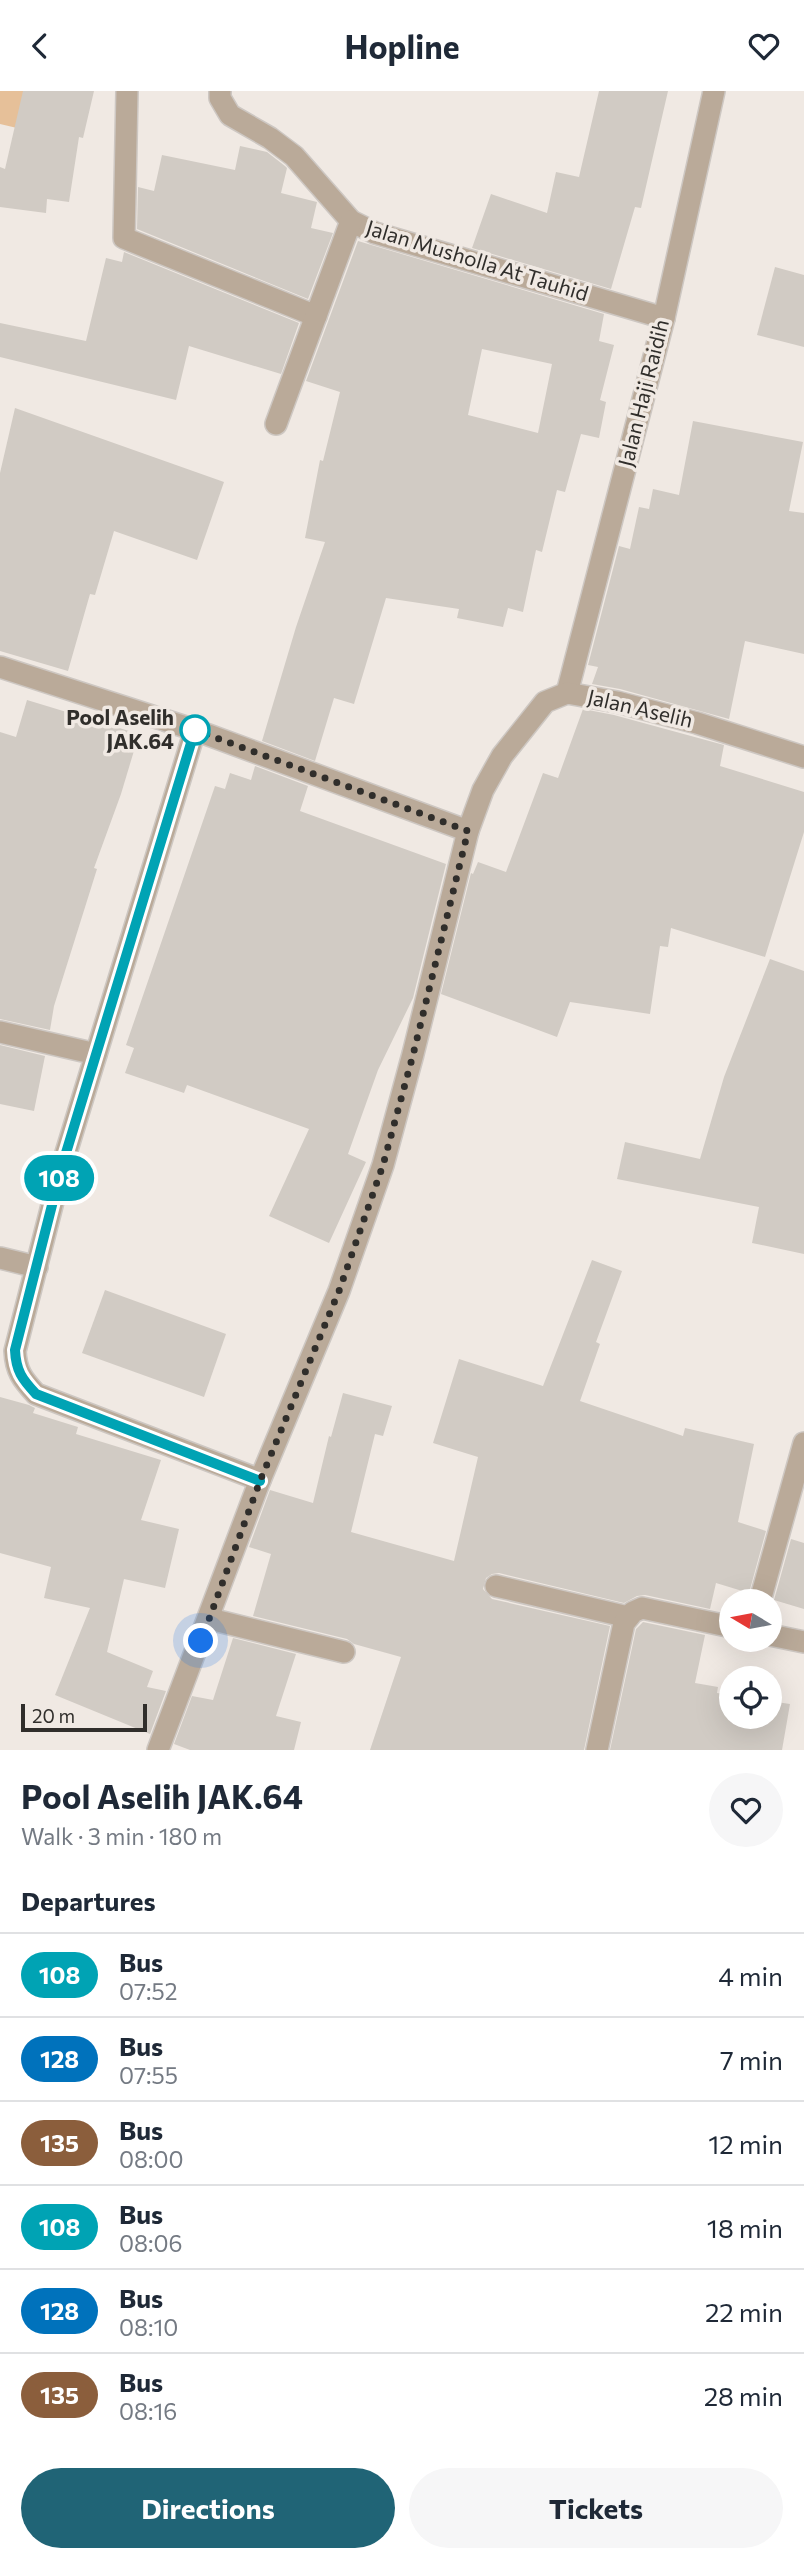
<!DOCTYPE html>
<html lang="en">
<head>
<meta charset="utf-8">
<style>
  body { margin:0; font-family:Commissioner,sans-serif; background:#f6f6f7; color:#1f2937; height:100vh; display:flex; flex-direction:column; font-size:26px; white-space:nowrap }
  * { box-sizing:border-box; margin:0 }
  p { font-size:23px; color:#747a83 }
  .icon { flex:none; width:38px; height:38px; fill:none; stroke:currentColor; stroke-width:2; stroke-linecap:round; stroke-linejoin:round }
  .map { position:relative; height:1659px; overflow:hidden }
  .panel { display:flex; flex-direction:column; background:#fff; flex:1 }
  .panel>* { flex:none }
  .badge { padding:0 14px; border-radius:23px; font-size:24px; line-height:46px }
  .needle { width:46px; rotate:280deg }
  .tools { position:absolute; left:719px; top:1498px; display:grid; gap:14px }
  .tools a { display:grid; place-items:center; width:63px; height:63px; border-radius:50%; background:#fff; box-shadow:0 7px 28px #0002; font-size:35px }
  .scale { position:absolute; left:21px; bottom:18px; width:126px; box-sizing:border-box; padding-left:7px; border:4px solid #302e2b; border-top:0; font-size:19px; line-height:24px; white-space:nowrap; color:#302e2b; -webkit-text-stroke:5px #f0e9e3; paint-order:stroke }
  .you { position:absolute; width:35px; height:35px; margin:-18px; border:5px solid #fff; border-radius:50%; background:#1a73e8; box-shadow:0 0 0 10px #1a73e833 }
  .map>.badge { position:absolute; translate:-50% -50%; box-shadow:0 0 0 4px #fff }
  h2 { padding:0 21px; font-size:26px; line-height:63px }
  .round { display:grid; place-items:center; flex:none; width:74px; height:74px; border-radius:37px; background:#f6f6f7 }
  .summary { display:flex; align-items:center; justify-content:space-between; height:119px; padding:0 21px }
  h1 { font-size:33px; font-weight:700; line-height:52px }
  .button { display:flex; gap:14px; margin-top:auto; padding:14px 21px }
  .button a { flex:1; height:80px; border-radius:42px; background:#206476; color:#fff; font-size:28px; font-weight:700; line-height:80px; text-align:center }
  .button a+a { background:#f6f6f7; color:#1f2937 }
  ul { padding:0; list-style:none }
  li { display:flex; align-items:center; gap:21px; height:84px; padding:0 21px; border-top:2px solid #e0e1e3 }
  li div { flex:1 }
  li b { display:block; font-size:26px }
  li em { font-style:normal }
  li .badge { min-width:77px; font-weight:700; text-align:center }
  header { display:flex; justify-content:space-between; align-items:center; height:91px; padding:0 21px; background:#fff; font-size:32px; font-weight:700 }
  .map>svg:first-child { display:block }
  .green { fill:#e6c099 }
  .building { fill:#d1cbc4; fill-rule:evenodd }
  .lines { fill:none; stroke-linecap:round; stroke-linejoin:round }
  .minor-casing { stroke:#cdc7c2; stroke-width:24 }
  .tertiary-casing { stroke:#cdc7c2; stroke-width:24 }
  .minor { stroke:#baaa99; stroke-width:21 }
  .tertiary { stroke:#baaa99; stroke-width:21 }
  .line-casing { stroke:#fff; stroke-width:16 }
  .line { stroke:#00a3b4; stroke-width:10 }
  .walk { stroke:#302e2b; stroke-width:7; stroke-dasharray:0 12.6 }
  .stop-dot { fill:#fff; stroke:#00a3b4; stroke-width:3.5 }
  .labels { text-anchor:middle; stroke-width:7; stroke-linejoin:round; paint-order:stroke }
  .street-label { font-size:21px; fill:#302e2b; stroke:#f0e9e3 }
  .stop-label { font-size:21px; font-weight:bold; fill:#302e2b; stroke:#f0e9e3; text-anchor:end }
</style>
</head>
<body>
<header><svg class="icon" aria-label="back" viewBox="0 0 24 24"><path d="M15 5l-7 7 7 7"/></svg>Hopline<svg class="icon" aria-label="heart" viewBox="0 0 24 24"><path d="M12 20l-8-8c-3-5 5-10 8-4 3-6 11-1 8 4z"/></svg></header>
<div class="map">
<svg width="804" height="1659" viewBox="0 0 804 1659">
  <rect width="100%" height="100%" fill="#f0e9e3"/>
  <!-- green -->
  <path class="green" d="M0 0H43L34 41 0 33Z"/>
  <!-- building -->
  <g class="building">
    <path d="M23 0H94L83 47 79 46 69 111 47 108 46 122 0 116V76L5 78Z"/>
    <path d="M599 0H668L641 117 635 116 611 198 472 157 491 103 547 122 556 81 579 86Z"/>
    <path d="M240 55 267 61 285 75 287 77 281 102 317 111 311 137 333 142 308 208 137 138 138 96 154 100 162 64 235 79Z"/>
    <path d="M358 150 604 223 599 250 614 254 600 309 606 311 599 347 581 343 565 401 557 399 542 461 536 459 523 521 508 517 503 536 457 527 459 518 386 507 354 613 334 607 315 670 262 650 296 536 325 451 305 447 320 369 323 370 340 301 306 290ZM482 258 552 273 538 342 468 324Z"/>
    <path d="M124 161 299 232 281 283 189 255 176 309 0 266V232L86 250 106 167 122 171Z"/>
    <path d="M775 176 804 184V256L757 244Z"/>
    <path d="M15 317 224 391 197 469 114 440 95 504 90 503 68 580 0 560V382Z"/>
    <path d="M693 330 803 351 789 420 804 422V563L745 550 729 628 620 598 592 593 598 576 588 574 619 455 630 458 639 416 649 418 653 398 679 404Z"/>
    <path d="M27 609 139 643 121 703 94 777 97 778 54 915 50 939 0 928V641L16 646Z"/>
    <path d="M583 618 614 624 724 654 720 675 804 701V741L765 866 671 837 668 856 660 855 650 923 570 911 557 946 441 903 471 782 473 783 478 771 506 781 543 682 558 687Z"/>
    <path d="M255 675 308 695 300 720 446 773 413 907 378 979 348 1063 366 1071 329 1152 269 1125 309 1038 187 994 184 1002 125 982 134 957 126 954 215 695 225 698 230 682 251 689Z"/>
    <path d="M770 868 804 880V1163L752 1152 759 1116 617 1088 625 1051 700 1068 724 986Z"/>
    <path d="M0 954 45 965 34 1020 0 1013Z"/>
    <path d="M592 1169 622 1180 596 1251 600 1253 580 1310 683 1345 685 1337 754 1353 738 1431 766 1440 749 1502 716 1492 710 1518 645 1504 637 1505 624 1512 499 1482 492 1483 486 1487 483 1498 492 1508 610 1535 584 1659H370L401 1566 354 1553 347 1548 253 1525 271 1463 249 1456 270 1399 313 1412 329 1345 331 1346 343 1302 392 1315 383 1345 375 1343 351 1441 454 1470 478 1366 433 1352 459 1268 543 1295Z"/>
    <path d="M105 1199 226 1243 204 1306 82 1262Z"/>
    <path d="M0 1306 29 1314 35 1317 33 1322 78 1336 76 1343 161 1369 141 1429 179 1438 165 1497 124 1488 107 1561 153 1580 147 1596 166 1600 150 1643 55 1604 90 1517 44 1507 51 1476 0 1462Z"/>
    <path d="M791 1448 804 1452V1518L774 1509Z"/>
    <path d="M643 1531 705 1544 695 1592 718 1596 717 1602 732 1604V1626H770V1610L790 1613 782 1659H610L636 1538Z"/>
    <path d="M233 1547 296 1563 276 1625 301 1631 294 1659H190L174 1653 192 1605 213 1609Z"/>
  </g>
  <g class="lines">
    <defs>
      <g id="minor">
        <path d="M127 0 124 147 316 225"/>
        <path d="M220 0V7L230 24 270 47 294 65 351 130 375 142 664 227"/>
        <path d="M276 333 351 130"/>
        <path d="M0 576 195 639 468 740"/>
        <path d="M567 602 664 227 714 0"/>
        <path d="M195 639 62 1075 15 1260C16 1280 22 1288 36 1303L260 1389"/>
        <path d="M0 941 96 963"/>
        <path d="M0 1167 37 1176"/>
        <path d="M496 1495 628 1526"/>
        <path d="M760 1510 804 1352"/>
        <path d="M210 1528 344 1561"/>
        <path d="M770 1544 804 1551"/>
        <path d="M597 1659 624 1532 633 1521 642 1517 732 1536"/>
      </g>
      <path id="tertiary" d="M158 1659 260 1389 339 1200 383 1074 413 963 468 740 483 699 502 665 545 611 567 602 617 611 697 632 804 666"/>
    </defs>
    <!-- minor casing -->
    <use href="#minor" class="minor-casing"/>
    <!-- tertiary casing -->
    <use href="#tertiary" class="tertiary-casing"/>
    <!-- minor -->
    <use href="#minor" class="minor"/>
    <!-- tertiary -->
    <use href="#tertiary" class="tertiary"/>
  </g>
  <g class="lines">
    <defs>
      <path id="line" d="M195 639 62 1075 15 1259C16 1280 22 1288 36 1303L260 1390"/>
    </defs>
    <!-- line casing -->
    <use href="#line" class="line-casing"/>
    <!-- line -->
    <use href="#line" class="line"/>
    <!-- walk -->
    <path class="walk" d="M195 639 468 740 413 964 383 1074 339 1200 260 1390 201 1550"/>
  </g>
  <!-- markers -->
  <circle class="stop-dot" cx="195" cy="639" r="14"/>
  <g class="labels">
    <!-- street labels -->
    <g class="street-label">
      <text transform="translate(477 170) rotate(17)" y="7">Jalan Musholla At Tauhid</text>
      <text transform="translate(644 302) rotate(-76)" y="7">Jalan Haji Raidih</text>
      <text transform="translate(640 618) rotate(13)" y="7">Jalan Aselih</text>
    </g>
    <!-- stop labels -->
    <g class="stop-label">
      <text x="174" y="634">Pool Aselih<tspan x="174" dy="24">JAK.64</tspan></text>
    </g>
  </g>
</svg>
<div class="tools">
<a><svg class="needle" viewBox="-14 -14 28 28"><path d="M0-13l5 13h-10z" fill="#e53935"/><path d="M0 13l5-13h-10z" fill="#747a83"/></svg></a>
<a><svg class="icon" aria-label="locate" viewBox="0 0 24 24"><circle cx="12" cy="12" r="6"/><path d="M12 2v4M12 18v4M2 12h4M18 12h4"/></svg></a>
</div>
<div class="scale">20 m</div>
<div class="you" style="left:201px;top:1550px"></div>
<b class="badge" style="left:59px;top:1087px;background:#00a3b4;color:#fff">108</b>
</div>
<section class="panel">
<div class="summary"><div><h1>Pool Aselih JAK.64</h1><p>Walk · 3 min · 180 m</p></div><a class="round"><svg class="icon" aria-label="heart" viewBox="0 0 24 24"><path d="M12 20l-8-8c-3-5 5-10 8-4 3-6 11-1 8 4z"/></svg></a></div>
<h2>Departures</h2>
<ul>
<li><span class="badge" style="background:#00a3b4;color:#fff">108</span><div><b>Bus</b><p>07:52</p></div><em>4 min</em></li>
<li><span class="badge" style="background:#0072bc;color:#fff">128</span><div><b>Bus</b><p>07:55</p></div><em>7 min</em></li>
<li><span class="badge" style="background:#8b5e3c;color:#fff">135</span><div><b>Bus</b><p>08:00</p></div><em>12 min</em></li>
<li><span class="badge" style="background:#00a3b4;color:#fff">108</span><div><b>Bus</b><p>08:06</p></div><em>18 min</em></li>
<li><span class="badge" style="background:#0072bc;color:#fff">128</span><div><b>Bus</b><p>08:10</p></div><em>22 min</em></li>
<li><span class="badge" style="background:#8b5e3c;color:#fff">135</span><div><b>Bus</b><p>08:16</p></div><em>28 min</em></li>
</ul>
<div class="button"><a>Directions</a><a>Tickets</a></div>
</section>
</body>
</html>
